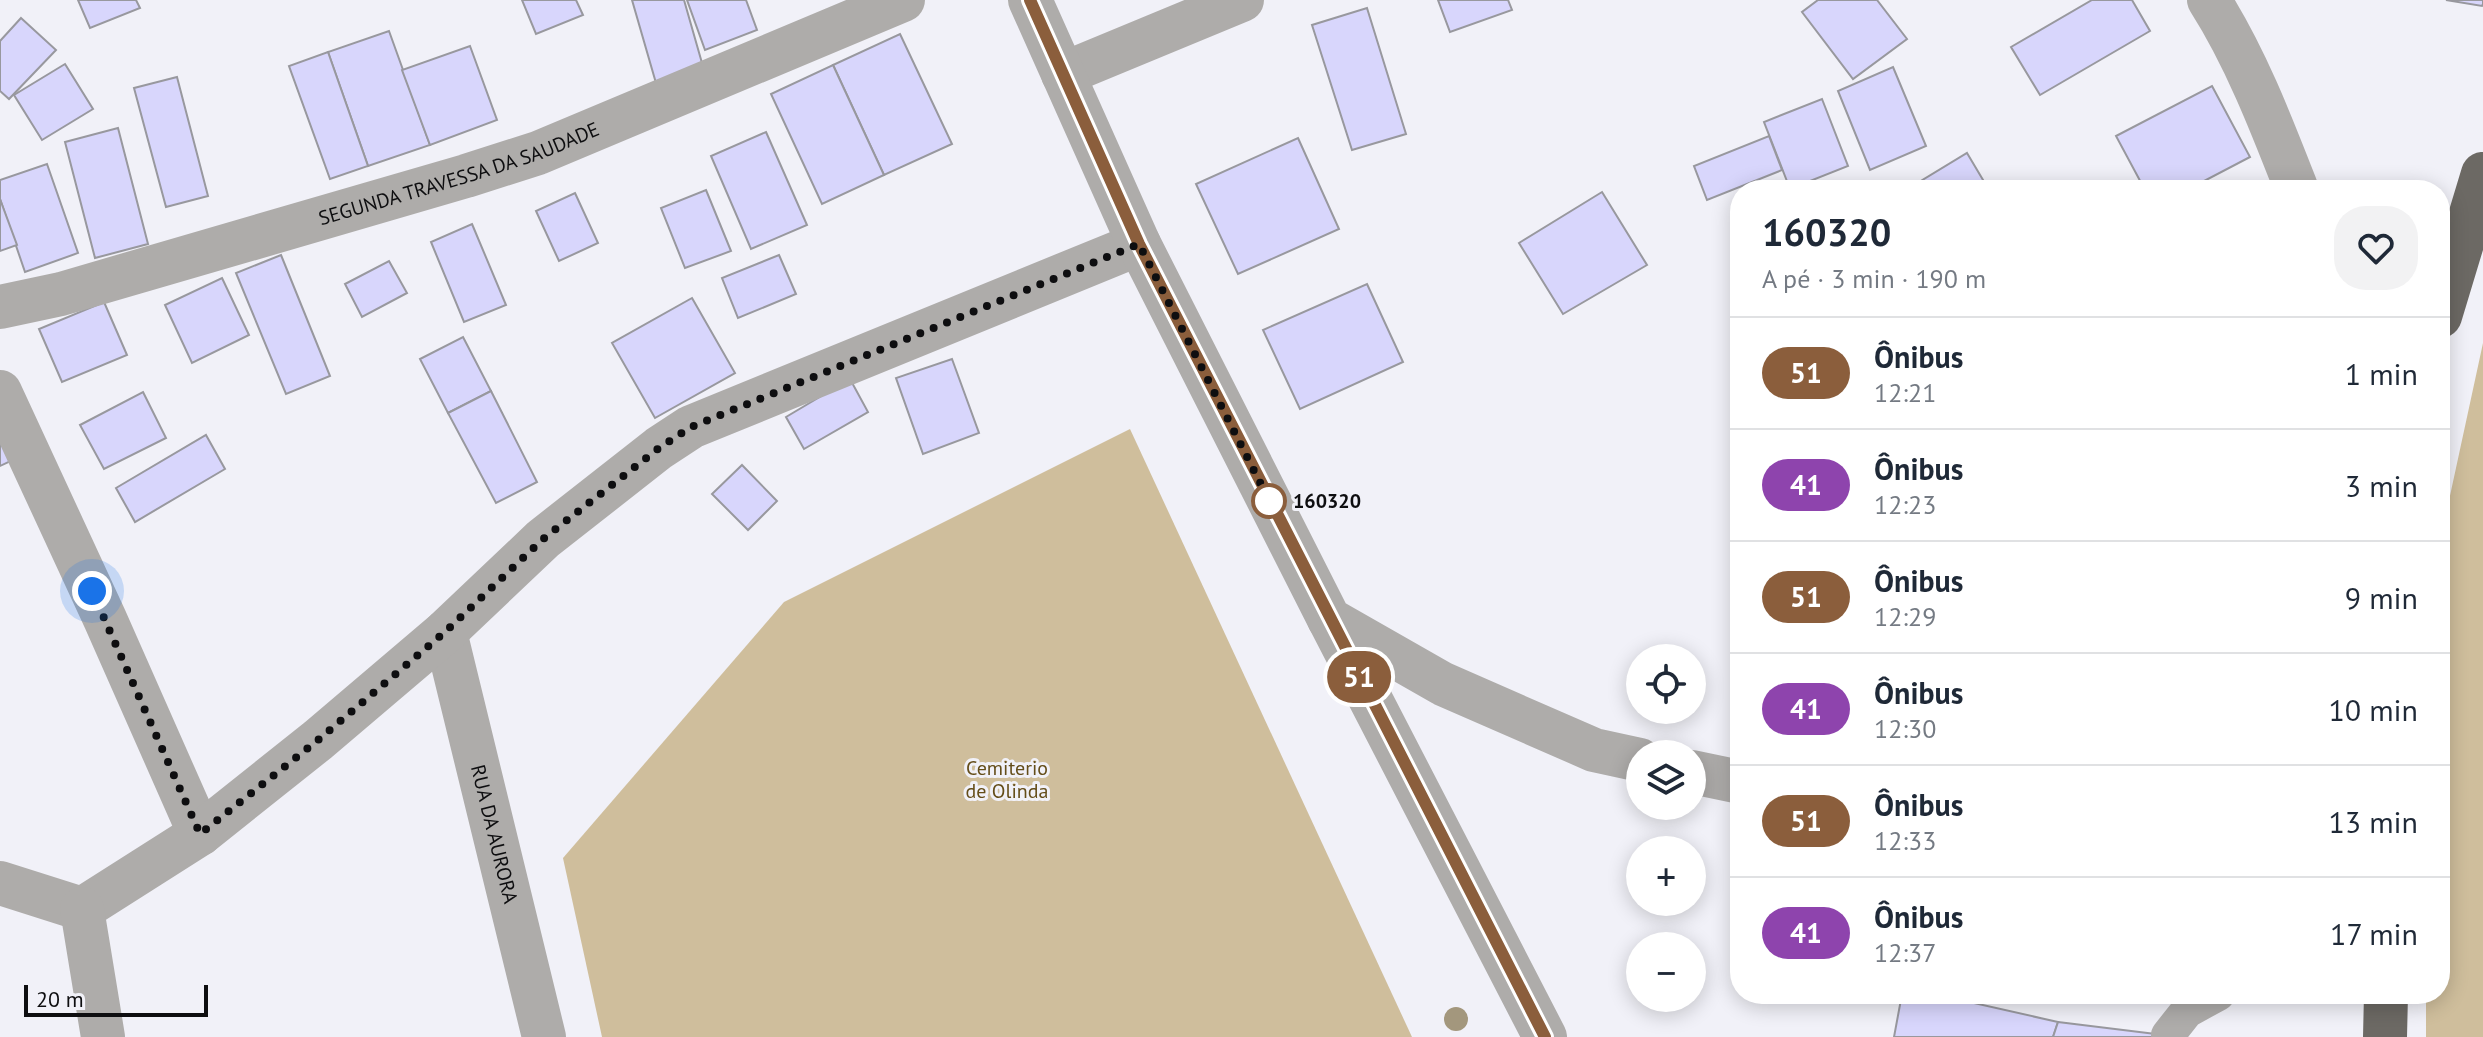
<!DOCTYPE html>
<html lang="pt">
<head>
<meta charset="utf-8">
<style>
  body { margin:0; font-family:"PT Sans",sans-serif; background:#f2f2f3; color:#1f2937; height:100vh; display:flex; flex-direction:column; font-size:30px; white-space:nowrap }
  * { box-sizing:border-box; margin:0 }
  p { font-size:26px; color:#747a83 }
  .icon { flex:none; width:44px; height:44px; fill:none; stroke:currentColor; stroke-width:2; stroke-linecap:round; stroke-linejoin:round }
  .map { position:relative; flex:1; overflow:hidden }
  .details { position:absolute; left:1730px; top:180px; width:720px; height:824px; display:flex; flex-direction:column; background:#fff; border-radius:32px; box-shadow:0 4px 20px #0003 }
  .details>* { flex:none }
  .badge { padding:0 16px; border-radius:26px; font-size:28px; line-height:52px }
  .controls { position:absolute; left:1626px; top:644px; display:grid; gap:16px }
  .controls a { display:grid; place-items:center; width:80px; height:80px; border-radius:50%; background:#fff; box-shadow:0 4px 20px #0003; font-size:40px }
  .scale { position:absolute; left:24px; bottom:20px; width:184px; box-sizing:border-box; padding-left:8px; border:4px solid #0e0e10; border-top:0; font-size:22px; line-height:28px; white-space:nowrap; color:#0e0e10; -webkit-text-stroke:6px #f1f1f8; paint-order:stroke }
  .you { position:absolute; width:40px; height:40px; margin:-20px; border:6px solid #fff; border-radius:50%; background:#1a73e8; box-shadow:0 0 0 12px #1a73e833 }
  .map>.badge { position:absolute; translate:-50% -50%; box-shadow:0 0 0 4px #fff }
  .round { display:grid; place-items:center; flex:none; width:84px; height:84px; border-radius:32px; background:#f2f2f3 }
  .overview { display:flex; align-items:center; justify-content:space-between; height:136px; padding:0 32px }
  h1 { font-size:38px; font-weight:600; line-height:60px }
  ul { padding:0; list-style:none }
  li { display:flex; align-items:center; gap:24px; height:112px; padding:0 32px; border-top:2px solid #e0e1e3 }
  li div { flex:1 }
  li b { display:block; font-size:30px }
  li em { font-style:normal }
  li .badge { min-width:88px; font-weight:700; text-align:center }
  .map>svg:first-child { display:block }
  .green { fill:#cfbe9c }
  .building { fill:#d8d6fc; stroke:#98989e; stroke-width:2 }
  .lines { fill:none; stroke-linecap:round; stroke-linejoin:round }
  .service { stroke:#aeacaa; stroke-width:34 }
  .minor { stroke:#aeacaa; stroke-width:44 }
  .tertiary { stroke:#aeacaa; stroke-width:44 }
  .trunk { stroke:#6c6964; stroke-width:44 }
  .tree { fill:#a3977d }
  .line-casing { stroke:#fff; stroke-width:18 }
  .line { stroke:#8b5e3c; stroke-width:12 }
  .walk { stroke:#0e0e10; stroke-width:8; stroke-dasharray:0 14.4 }
  .stop-dot { fill:#fff; stroke:#8b5e3c; stroke-width:4 }
  .labels { text-anchor:middle; stroke-width:6; stroke-linejoin:round; paint-order:stroke }
  .street-label { font-size:20px; fill:#0e0e10; stroke:#f1f1f8 }
  .stop-label { font-size:20px; font-weight:bold; fill:#0e0e10; stroke:#f1f1f8; text-anchor:start }
  .park-label { font-size:20px; fill:#644d19; stroke:#f1f1f8 }
</style>
</head>
<body>
<div class="map">
<svg width="2483" height="1037" viewBox="0 0 2483 1037">
  <rect width="100%" height="100%" fill="#f1f1f8"/>
  <!-- green -->
  <g class="green">
    <path d="M2483 343V1037H2426V994H2440V542Z"/>
    <path d="M1130 429 1412 1037H602L563 858 784 602Z"/>
  </g>
  <!-- building -->
  <g class="building">
    <path d="M78 0H136L140 8 90 28Z"/>
    <path d="M522 0H576L583 15 536 34Z"/>
    <path d="M632 0H684L704 70 656 83Z"/>
    <path d="M687 0H746L757 30 705 50Z"/>
    <path d="M1438 0H1508L1512 10 1450 32Z"/>
    <path d="M1818 0H1877L1907 39 1853 79 1802 12Z"/>
    <path d="M2092 0H2132L2150 31 2040 95 2011 47Z"/>
    <path d="M2446 0H2483V4L2482 6Z"/>
    <path d="M1367 8 1406 134 1352 150 1312 25Z"/>
    <path d="M21 18 56 50 9 99 0 91V41Z"/>
    <path d="M389 31 430 145 368 166 328 52Z"/>
    <path d="M900 34 952 144 884 175 833 65Z"/>
    <path d="M470 46 497 120 430 145 402 70Z"/>
    <path d="M328 52 368 166 330 179 289 66Z"/>
    <path d="M65 64 93 109 42 140 14 95Z"/>
    <path d="M833 65 884 175 822 204 771 94Z"/>
    <path d="M1893 67 1926 146 1870 170 1838 91Z"/>
    <path d="M177 77 208 196 166 207 134 88Z"/>
    <path d="M2212 86 2250 157 2187 190H2145L2116 136Z"/>
    <path d="M1822 99 1848 166 1790 189 1764 122Z"/>
    <path d="M118 128 148 244 95 258 65 142Z"/>
    <path d="M766 132 807 225 751 249 711 156Z"/>
    <path d="M1769 136 1782 170 1707 200 1694 166Z"/>
    <path d="M1298 138 1339 229 1238 274 1196 184Z"/>
    <path d="M1967 153 1989 190H1906Z"/>
    <path d="M47 164 78 253 25 272 0 199V180Z"/>
    <path d="M706 190 731 251 685 268 661 208Z"/>
    <path d="M1602 192 1647 265 1563 314 1519 243Z"/>
    <path d="M575 193 598 243 559 261 536 211Z"/>
    <path d="M0 199 17 245 0 251Z"/>
    <path d="M472 224 506 305 464 322 431 242Z"/>
    <path d="M281 255 330 376 286 394 236 273Z"/>
    <path d="M779 255 796 294 738 318 722 278Z"/>
    <path d="M389 261 407 293 362 317 345 284Z"/>
    <path d="M222 278 249 335 192 363 165 305Z"/>
    <path d="M1367 284 1403 362 1300 409 1263 330Z"/>
    <path d="M692 298 735 373 655 418 612 343Z"/>
    <path d="M104 302 127 355 62 382 39 329Z"/>
    <path d="M463 337 491 391 448 413 420 359Z"/>
    <path d="M952 359 979 433 923 454 896 378Z"/>
    <path d="M850 379 868 412 804 449 786 417Z"/>
    <path d="M491 391 537 482 496 503 448 413Z"/>
    <path d="M143 392 166 438 104 469 80 425Z"/>
    <path d="M0 427 15 459 0 466Z"/>
    <path d="M206 435 225 469 135 522 116 488Z"/>
    <path d="M742 465 777 501 748 530 712 494Z"/>
    <path d="M1902 994H1934L2058 1022 2053 1037H1894Z"/>
    <path d="M2058 1022 2180 1037H2053Z"/>
  </g>
  <g class="lines">
    <!-- service -->
    <path class="service" d="M2168 1035 2187 1011 2218 994"/>
    <!-- minor -->
    <g class="minor">
      <path d="M2209 0C2246 58 2272 126 2297 190"/>
      <path d="M1063 74 1242 0"/>
      <path id="s1" d="M0 307 61 294 466 176 538 153 903 0"/>
      <path d="M0 392 105 619 200 834"/>
      <path d="M1329 619 1545 1037"/>
      <path id="s2" d="M445 632 544 1037"/>
      <path d="M0 883 82 909 200 834 318 740 445 632 543 539 659 448 691 427 1139 244"/>
      <path d="M82 909 103 1037"/>
    </g>
    <!-- tertiary -->
    <g class="tertiary">
      <path d="M1030 0 1139 244 1329 619 1443 684 1594 750 1640 760"/>
      <path d="M1692 772 1740 782"/>
    </g>
    <!-- trunk -->
    <g class="trunk">
      <path d="M2440 316 2483 174"/>
      <path d="M2385 1037 2386 994"/>
    </g>
  </g>
  <!-- trees -->
  <circle class="tree" cx="1456" cy="1019" r="12"/>
  <g class="lines">
    <defs>
      <path id="line" d="M1030 0 1139 244 1545 1037"/>
    </defs>
    <!-- line casing -->
    <use href="#line" class="line-casing"/>
    <!-- line -->
    <use href="#line" class="line"/>
    <!-- walk -->
    <path class="walk" d="M92 591 200 834 318 740 445 632 543 539 659 448 691 427 1139 244 1275 512 1269 501"/>
  </g>
  <!-- markers -->
  <circle class="stop-dot" cx="1269" cy="501" r="16"/>
  <g class="labels">
    <!-- street labels -->
    <g class="street-label">
      <text dy="7" stroke="none"><textPath href="#s1" startOffset="478">SEGUNDA TRAVESSA DA SAUDADE</textPath></text>
      <text dy="7" stroke="none"><textPath href="#s2" startOffset="208">RUA DA AURORA</textPath></text>
    </g>
    <!-- stop labels -->
    <g class="stop-label">
      <text x="1293" y="508">160320</text>
    </g>
    <!-- park labels -->
    <g class="park-label">
      <text x="1007" y="775">Cemiterio<tspan x="1007" dy="23">de Olinda</tspan></text>
    </g>
  </g>
</svg>
<div class="controls">
<a><svg class="icon" aria-label="locate" viewBox="0 0 24 24"><circle cx="12" cy="12" r="6"/><path d="M12 2v4M12 18v4M2 12h4M18 12h4"/></svg></a>
<a><svg class="icon" aria-label="layers" viewBox="0 0 24 24"><path d="M12 4l9 5-9 5-9-5zM3 14l9 5 9-5"/></svg></a>
<a>+</a>
<a>−</a>
</div>
<div class="scale">20 m</div>
<div class="you" style="left:92px;top:591px"></div>
<b class="badge" style="left:1359px;top:677px;background:#8b5e3c;color:#fff">51</b>
<section class="details">
<div class="overview"><div><h1>160320</h1><p>A pé · 3 min · 190 m</p></div><a class="round"><svg class="icon" aria-label="heart" viewBox="0 0 24 24"><path d="M12 20l-8-8c-3-5 5-10 8-4 3-6 11-1 8 4z"/></svg></a></div>
<ul>
<li><span class="badge" style="background:#8b5e3c;color:#fff">51</span><div><b>Ônibus</b><p>12:21</p></div><em>1 min</em></li>
<li><span class="badge" style="background:#8e44ad;color:#fff">41</span><div><b>Ônibus</b><p>12:23</p></div><em>3 min</em></li>
<li><span class="badge" style="background:#8b5e3c;color:#fff">51</span><div><b>Ônibus</b><p>12:29</p></div><em>9 min</em></li>
<li><span class="badge" style="background:#8e44ad;color:#fff">41</span><div><b>Ônibus</b><p>12:30</p></div><em>10 min</em></li>
<li><span class="badge" style="background:#8b5e3c;color:#fff">51</span><div><b>Ônibus</b><p>12:33</p></div><em>13 min</em></li>
<li><span class="badge" style="background:#8e44ad;color:#fff">41</span><div><b>Ônibus</b><p>12:37</p></div><em>17 min</em></li>
</ul>
</section>
</div>
</body>
</html>
